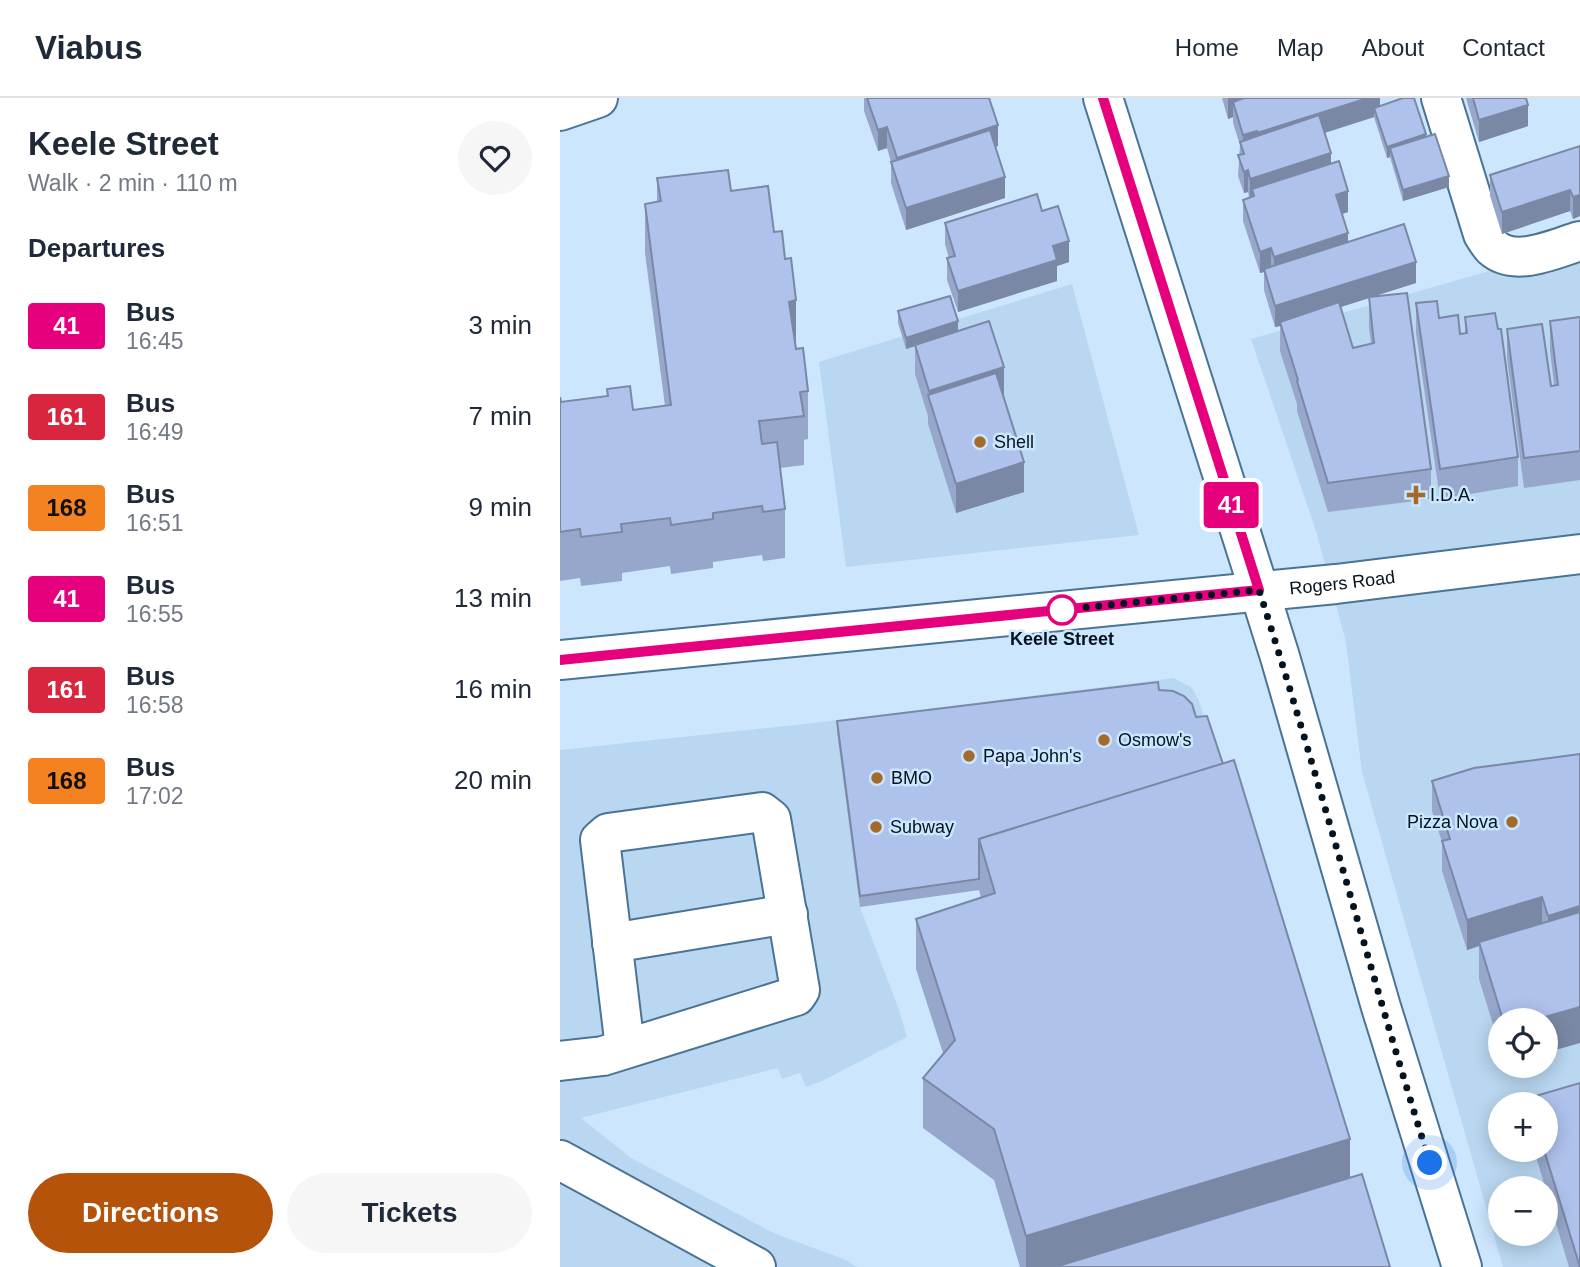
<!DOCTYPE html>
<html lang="en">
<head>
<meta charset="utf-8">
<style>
  body { margin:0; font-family:Arial,sans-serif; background:#f6f6f7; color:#1f2937; height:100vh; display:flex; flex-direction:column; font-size:26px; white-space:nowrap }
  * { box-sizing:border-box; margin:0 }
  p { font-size:23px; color:#747a83 }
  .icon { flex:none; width:38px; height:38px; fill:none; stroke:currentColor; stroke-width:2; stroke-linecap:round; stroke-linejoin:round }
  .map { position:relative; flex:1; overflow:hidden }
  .side { display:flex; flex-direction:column; background:#fff; width:560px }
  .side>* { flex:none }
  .badge { padding:0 14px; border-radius:5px; font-size:24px; line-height:46px }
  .buttons { position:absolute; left:928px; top:910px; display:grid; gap:14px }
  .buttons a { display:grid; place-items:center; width:70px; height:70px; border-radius:50%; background:#fff; box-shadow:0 4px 18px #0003; font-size:35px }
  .you { position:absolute; width:35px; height:35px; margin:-18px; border:5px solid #fff; border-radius:50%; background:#1a73e8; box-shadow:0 0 0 10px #1a73e833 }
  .map>.badge { position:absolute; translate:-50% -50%; box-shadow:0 0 0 4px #fff }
  h2 { padding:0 28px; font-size:26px; line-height:63px }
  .round { display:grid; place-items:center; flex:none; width:74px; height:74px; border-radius:37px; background:#f6f6f7 }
  .head { display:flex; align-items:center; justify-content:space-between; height:119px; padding:0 28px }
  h1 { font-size:33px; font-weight:600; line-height:52px }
  .action { display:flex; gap:14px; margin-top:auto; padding:14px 28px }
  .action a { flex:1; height:80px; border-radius:42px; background:#b45309; color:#fff; font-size:28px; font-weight:600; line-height:80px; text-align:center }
  .action a+a { background:#f6f6f7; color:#1f2937 }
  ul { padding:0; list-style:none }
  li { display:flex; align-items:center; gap:21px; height:91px; padding:0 28px }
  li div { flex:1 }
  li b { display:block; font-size:26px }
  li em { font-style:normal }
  li .badge { min-width:77px; font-weight:700; text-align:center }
  header { display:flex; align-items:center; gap:42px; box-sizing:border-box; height:98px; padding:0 35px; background:#fff; border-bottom:2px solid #e0e1e3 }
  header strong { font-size:33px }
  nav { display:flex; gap:38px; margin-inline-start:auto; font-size:24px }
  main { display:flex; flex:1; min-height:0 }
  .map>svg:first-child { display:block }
  .built { fill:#b9d7f0; fill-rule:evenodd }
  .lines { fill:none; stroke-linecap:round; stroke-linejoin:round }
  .minor-casing { stroke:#4a7395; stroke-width:42 }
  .major-casing { stroke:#4a7395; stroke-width:42 }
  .minor { stroke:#fff; stroke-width:38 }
  .major { stroke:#fff; stroke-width:38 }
  .wall { fill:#96a7cb; fill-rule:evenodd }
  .shaded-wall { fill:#7a88a5 }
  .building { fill:#aec2ec; stroke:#7a88a5; stroke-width:2 }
  .line-casing { stroke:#fff; stroke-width:16 }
  .line { stroke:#e6007e; stroke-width:10 }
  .walk { stroke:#041320; stroke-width:7; stroke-dasharray:0 12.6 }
  .poi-dot { fill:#a46a2a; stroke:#cce6fd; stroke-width:2.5 }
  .stop-dot { fill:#fff; stroke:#e6007e; stroke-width:3.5 }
  .labels { text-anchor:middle; stroke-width:5; stroke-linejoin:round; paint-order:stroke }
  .poi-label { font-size:18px; fill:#041320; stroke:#cce6fd; text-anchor:start }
  .street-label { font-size:18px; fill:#041320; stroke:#cce6fd }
  .stop-label { font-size:18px; font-weight:bold; fill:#041320; stroke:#cce6fd }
</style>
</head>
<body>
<header>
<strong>Viabus</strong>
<nav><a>Home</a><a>Map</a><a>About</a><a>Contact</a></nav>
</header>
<main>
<section class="side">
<div class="head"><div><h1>Keele Street</h1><p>Walk · 2 min · 110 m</p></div><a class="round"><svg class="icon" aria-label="heart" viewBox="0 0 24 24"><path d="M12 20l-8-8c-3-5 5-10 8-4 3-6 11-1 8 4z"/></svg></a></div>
<h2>Departures</h2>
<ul>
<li><span class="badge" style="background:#e6007e;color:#fff">41</span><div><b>Bus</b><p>16:45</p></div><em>3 min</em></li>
<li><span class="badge" style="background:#d7263d;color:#fff">161</span><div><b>Bus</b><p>16:49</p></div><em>7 min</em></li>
<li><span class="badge" style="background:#f58220;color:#111">168</span><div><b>Bus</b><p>16:51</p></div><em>9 min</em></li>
<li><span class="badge" style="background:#e6007e;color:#fff">41</span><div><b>Bus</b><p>16:55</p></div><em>13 min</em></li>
<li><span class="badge" style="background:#d7263d;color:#fff">161</span><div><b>Bus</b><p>16:58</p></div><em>16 min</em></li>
<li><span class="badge" style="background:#f58220;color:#111">168</span><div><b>Bus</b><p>17:02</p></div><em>20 min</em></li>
</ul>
<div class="action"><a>Directions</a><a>Tickets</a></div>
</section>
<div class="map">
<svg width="1020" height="1169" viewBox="0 0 1020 1169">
  <rect width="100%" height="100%" fill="#cce6fd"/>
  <!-- built -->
  <g class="built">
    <path d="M1020 147V1169H943L802 674 786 544 756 433 691 241ZM940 922H985V968H940ZM940 1006H985V1052H940ZM940 1090H985V1136H940Z"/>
    <path d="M512 186 579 437 286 469 259 264Z"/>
    <path d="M614 580 632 590 639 603 674 712 419 792 300 809 339 912 347 939 262 983 246 989 240 975 222 981 218 970 21 1020 71 1060 216 1136 286 1162 297 1169H0V652L253 625Z"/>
  </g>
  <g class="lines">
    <defs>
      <g id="minor">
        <path d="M881 0 923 136C926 141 930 147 933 150 956 170 996 150 1020 143"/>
        <path d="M0 13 38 0"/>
        <path d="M699 492 720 559 821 909 902 1169"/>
        <path d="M52 845 228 816"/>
        <path d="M0 963 43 958 236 898 240 892 211 721 202 714 48 735 40 742 65 950"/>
        <path d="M0 1062 196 1169"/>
      </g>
      <g id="major">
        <path d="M543 0 699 492"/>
        <path id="s1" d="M0 562 776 486 1020 456"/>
      </g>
    </defs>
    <!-- minor casing -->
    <use href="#minor" class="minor-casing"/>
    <!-- major casing -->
    <use href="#major" class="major-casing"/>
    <!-- minor -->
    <use href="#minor" class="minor"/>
    <!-- major -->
    <use href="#major" class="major"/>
  </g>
  <!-- wall -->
  <g class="wall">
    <path d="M304 0H429L438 48 435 49 445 100 346 132 331 85V64L327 50 318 53 304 13Z"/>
    <path d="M662 0H820V8L866 38 889 89 843 103 830 59 827 60 814 19 765 35 771 65 788 114 782 116 788 144 856 185 813 198 871 371V401L768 414 737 313V306L720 253V228L715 229 704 192V174L700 175 683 123V102L689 99 688 94 684 95 678 78 680 47 673 25V19L668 21ZM809 200V229L811 246 793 250 781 209Z"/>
    <path d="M906 0H966L968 28 919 44Z"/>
    <path d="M1020 48V118L1013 121 1010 113 942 136 930 98V77Z"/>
    <path d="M97 80 171 93 214 134 236 251 248 293V341L244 342V367L220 370 225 411V460L203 463 202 457 153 464V470L111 476 110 468 62 475V483L21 488 20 480 0 483V299L1 304 47 298V291L73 312 105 308 85 155V106L97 104Z"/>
    <path d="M482 113 509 164 497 168V183L398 214 387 182V160H389L385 146V125Z"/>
    <path d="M856 205 900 236 905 235V219L958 359V388L880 401 856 235Z"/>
    <path d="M338 213 398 233 444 298 464 394 396 415 368 326V318L355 276V248L346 251 338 225Z"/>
    <path d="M1020 219V382L964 390 947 260V231L991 288 994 287 990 252V223Z"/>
    <path d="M599 592 636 619 790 1080 830 1169H460L434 1082 363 1030V980L383 955 356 871V821L421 800 419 792 300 809 277 634V623Z"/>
    <path d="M1020 656 985 922H940V949L919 881V848L907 852 882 773V744L872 713V683Z"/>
    <path d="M1020 985V1169H1009L974 1052H985V1006H969V1000Z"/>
  </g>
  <!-- shaded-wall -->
  <g class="shaded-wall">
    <path d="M668 0H732L673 4V19L668 21Z"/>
    <path d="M808 0H820V17L814 10V19L697 56V35Z"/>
    <path d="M968 7V28L919 44V22Z"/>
    <path d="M438 27V48L337 81V60Z"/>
    <path d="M327 29V50L318 53V32Z"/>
    <path d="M697 33V54H683V37Z"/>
    <path d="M866 36V47L830 50V59L827 60V49Z"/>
    <path d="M771 55V76L692 91V102H690V81Z"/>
    <path d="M688 72V94L684 95V74Z"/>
    <path d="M889 78V89L843 103V92Z"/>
    <path d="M445 79V100L346 132V110Z"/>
    <path d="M1010 92V113L942 136V114Z"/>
    <path d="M788 93V114L776 118V97Z"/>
    <path d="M1020 97V118L1013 121V99Z"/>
    <path d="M788 135V156L714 180V159Z"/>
    <path d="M509 143V164L497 168V183L398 214V193L493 148Z"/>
    <path d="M711 150V171H704V174L700 175V154Z"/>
    <path d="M856 164V185L721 228 720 224V228L715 229V208Z"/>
    <path d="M236 202V251L229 252V204Z"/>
    <path d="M398 223V234L346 251V240Z"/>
    <path d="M444 269V298L375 320 369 300V293Z"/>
    <path d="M464 364V394L396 415V386Z"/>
    <path d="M982 799V828L919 844V848L907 852V822Z"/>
    <path d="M1020 808V837L988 847V818Z"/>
    <path d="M1020 909V945L985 955V922H974Z"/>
    <path d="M790 1041V1091L532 1169H466V1138Z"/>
  </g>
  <!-- building -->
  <g class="building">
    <path d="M307 0H429L438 27 337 60 327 29 318 32Z"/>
    <path d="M684 0H808L697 35V33L683 37 673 4Z"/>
    <path d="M843 0H854L866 36 827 49 814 10Z"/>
    <path d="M913 0H966L968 7 919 22Z"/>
    <path d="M759 17 771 55 690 81 688 72 684 74 678 57 684 56 680 44Z"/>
    <path d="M430 32 445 79 346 110 331 64Z"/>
    <path d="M875 36 889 78 843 92 830 50Z"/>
    <path d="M1020 48V97L1013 99 1010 92 942 114 930 77Z"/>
    <path d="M779 63 788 93 776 97 788 135 714 159 711 150 700 154 683 102 694 98 692 91Z"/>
    <path d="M168 72 171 93 208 88 214 134 222 133 225 161 231 160 236 202 229 204 236 251 243 250 248 293 240 294 244 318 199 323 202 346 217 344 225 411 203 414 202 408 153 415V421L111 427 110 420 61 426 62 434 21 439 20 431 0 434V299L1 304 48 298 47 291 70 288 73 312 111 307 85 106 101 103 97 80Z"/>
    <path d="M477 96 482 113 498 108 509 143 493 148 497 162 398 193 387 160 395 158 385 125Z"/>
    <path d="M844 126 856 164 715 208 704 171Z"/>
    <path d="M847 195 871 371 768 385 737 283 738 282 720 224 779 204 793 250 814 245 809 199Z"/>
    <path d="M390 198 398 223 346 240 338 213Z"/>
    <path d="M877 203 879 220 898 217 900 236 907 235 905 219 935 215 938 231H941L958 359 880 371 856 205Z"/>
    <path d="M1020 219V353L964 360 947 231 982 226 991 288 998 287 990 223Z"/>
    <path d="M429 223 444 269 369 293 355 247Z"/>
    <path d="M436 275 464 364 396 386 368 297Z"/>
    <path d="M598 584 599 592 613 593 624 598 632 606 636 619 647 618 663 666 419 741V781L300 798 277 623Z"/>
    <path d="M1020 656V808L988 818 982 799 907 822 882 743 890 741 872 683 914 670Z"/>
    <path d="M674 662 790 1041 466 1138 434 1031 363 980 395 942 356 821 435 795 419 741Z"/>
    <path d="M1020 814V909L974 922H943L919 844Z"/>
    <path d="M1020 985V1169L984 1052 985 1006H971L969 1000Z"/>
    <path d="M802 1076 830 1169H495Z"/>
  </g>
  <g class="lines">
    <defs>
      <path id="line" d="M0 562 699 492 543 0"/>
    </defs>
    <!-- line casing -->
    <use href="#line" class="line-casing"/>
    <!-- line -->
    <use href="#line" class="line"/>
    <!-- walk -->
    <path class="walk" d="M502 512 489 513 699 492C760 682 810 875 870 1065"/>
  </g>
  <!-- markers -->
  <g class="poi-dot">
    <circle cx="420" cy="344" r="7"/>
    <path d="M852.5 386.5h7v7h7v7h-7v7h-7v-7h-7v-7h7z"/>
    <circle cx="544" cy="642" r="7"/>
    <circle cx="409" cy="658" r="7"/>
    <circle cx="317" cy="680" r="7"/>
    <circle cx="952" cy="724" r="7"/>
    <circle cx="316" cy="729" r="7"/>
  </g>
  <circle class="stop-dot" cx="502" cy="512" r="14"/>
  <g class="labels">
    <!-- poi labels -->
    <g class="poi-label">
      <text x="434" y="350">Shell</text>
      <text x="870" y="403">I.D.A.</text>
      <text x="558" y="648">Osmow's</text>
      <text x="423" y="664">Papa John's</text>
      <text x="331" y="686">BMO</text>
      <text x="938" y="730" text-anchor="end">Pizza Nova</text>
      <text x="330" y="735">Subway</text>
    </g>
    <!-- street labels -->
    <g class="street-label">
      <text dy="6" stroke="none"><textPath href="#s1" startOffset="786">Rogers Road</textPath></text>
    </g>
    <!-- stop labels -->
    <g class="stop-label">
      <text x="502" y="547">Keele Street</text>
    </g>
  </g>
</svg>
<div class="buttons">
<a><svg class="icon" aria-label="locate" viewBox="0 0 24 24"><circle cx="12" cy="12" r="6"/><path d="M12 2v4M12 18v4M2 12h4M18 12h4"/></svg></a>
<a>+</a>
<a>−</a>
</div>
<div class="you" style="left:870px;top:1065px"></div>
<b class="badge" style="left:671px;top:407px;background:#e6007e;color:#fff">41</b>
</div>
</main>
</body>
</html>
